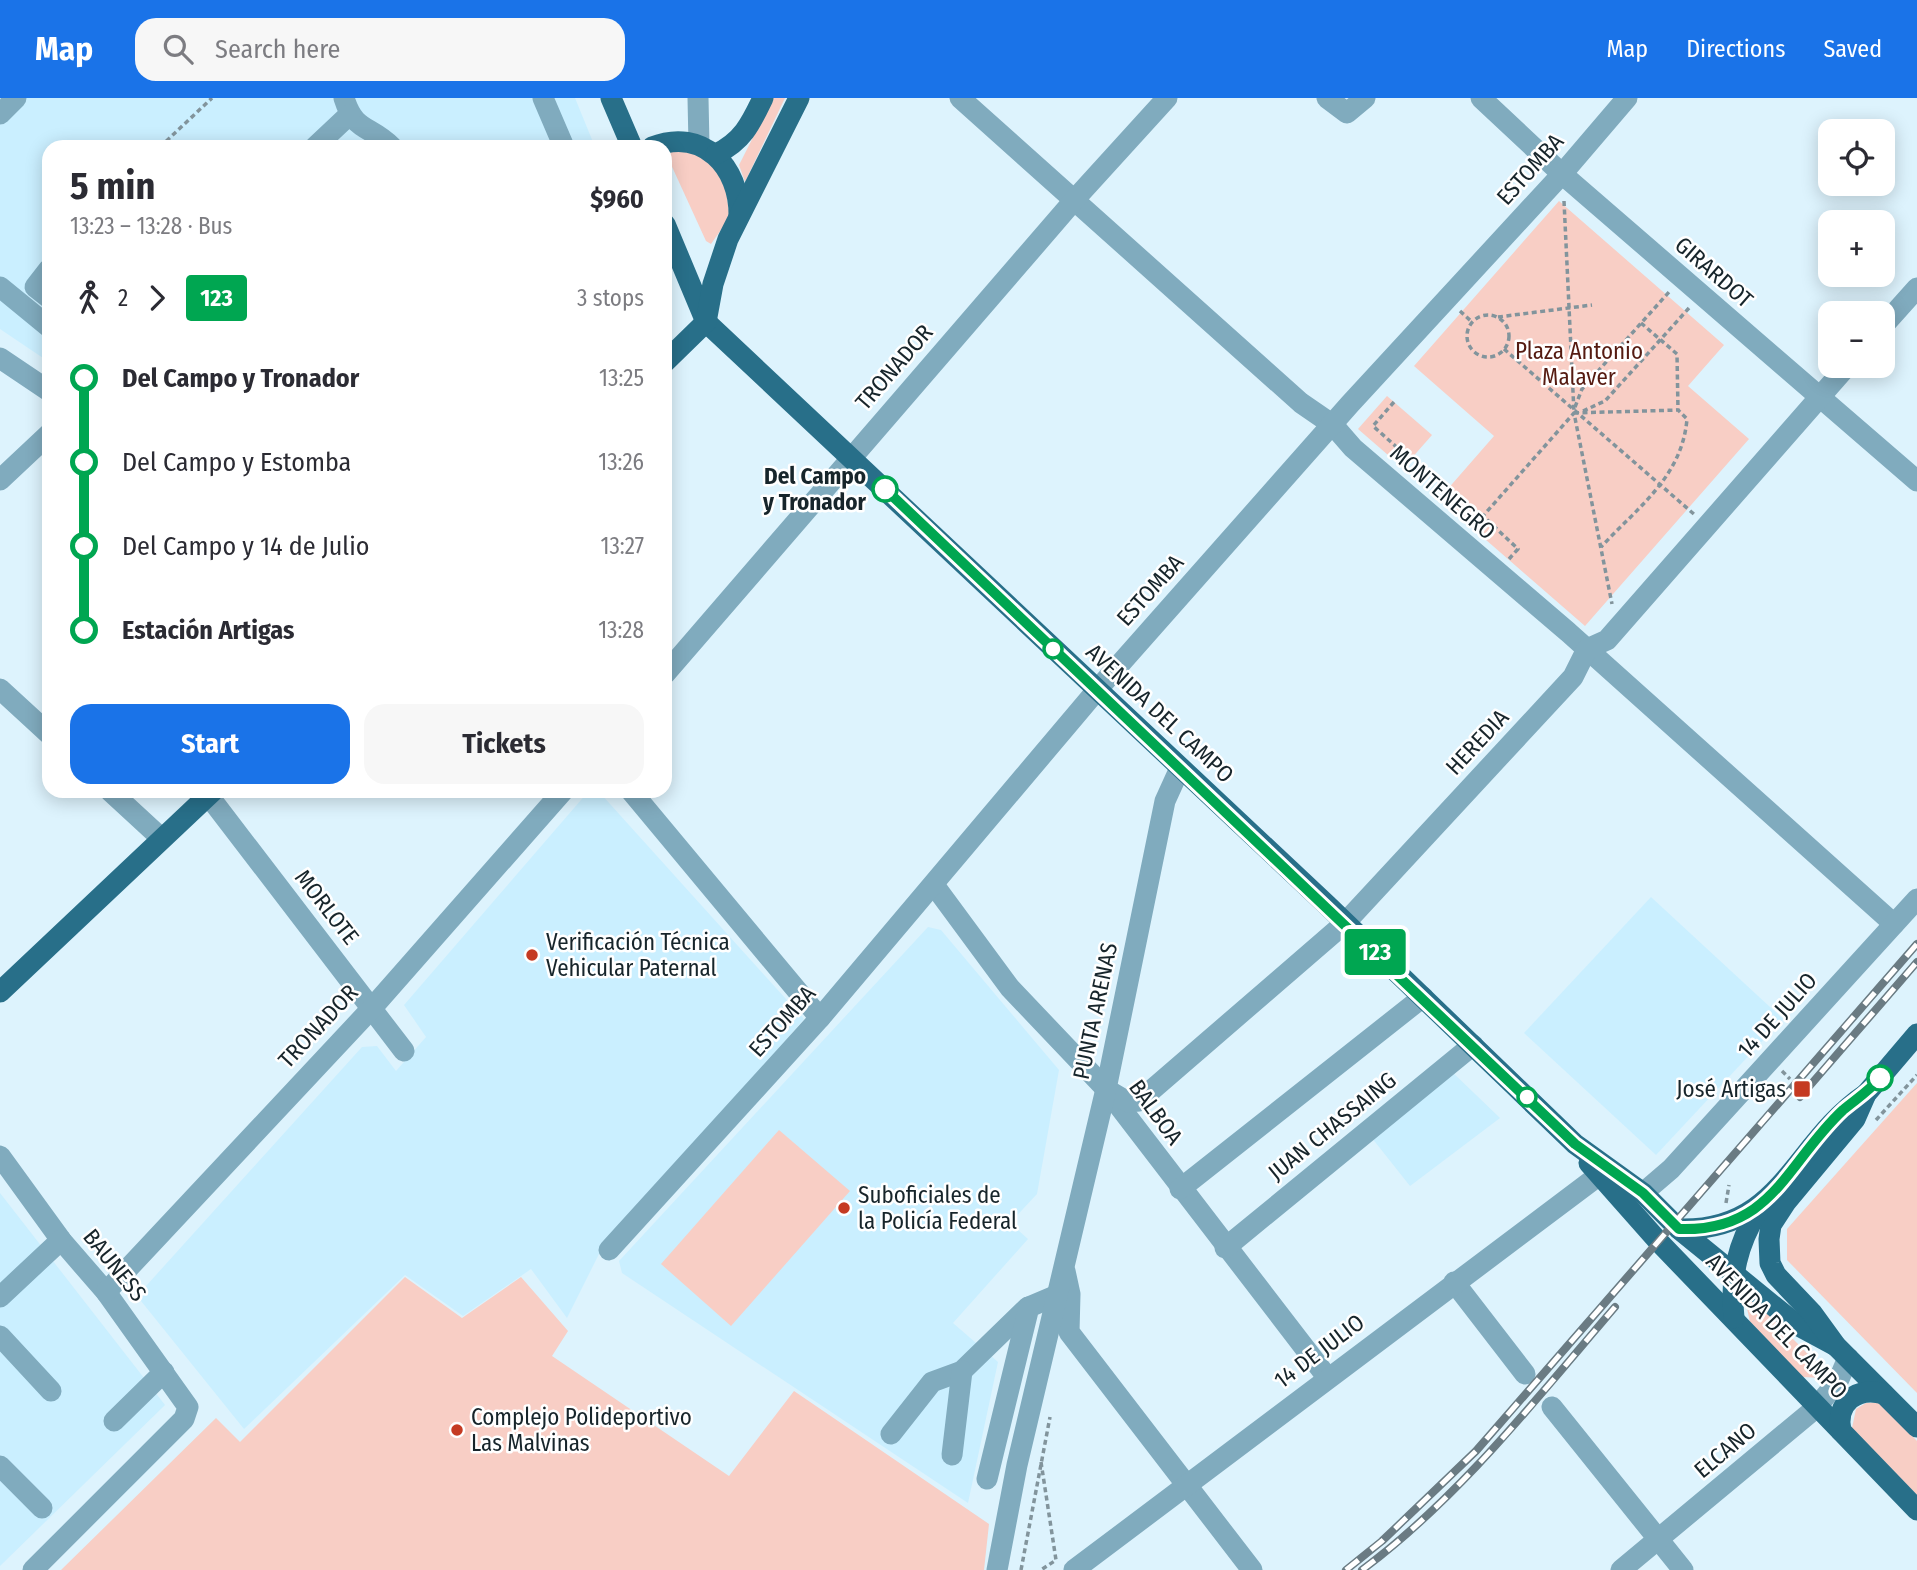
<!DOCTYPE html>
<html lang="en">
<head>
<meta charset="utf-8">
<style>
  body { margin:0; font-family:"Fira Sans Condensed",sans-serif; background:#f7f7f7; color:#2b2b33; height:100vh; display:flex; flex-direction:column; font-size:26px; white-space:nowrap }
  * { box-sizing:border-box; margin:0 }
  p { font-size:23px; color:#7c7c81 }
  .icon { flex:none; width:38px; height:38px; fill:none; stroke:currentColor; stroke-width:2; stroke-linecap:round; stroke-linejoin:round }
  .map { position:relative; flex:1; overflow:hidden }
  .drawer { position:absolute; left:42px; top:42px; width:630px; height:658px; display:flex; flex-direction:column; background:#fff; border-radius:21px; box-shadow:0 4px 18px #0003 }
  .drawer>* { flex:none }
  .badge { padding:0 14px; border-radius:5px; font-size:24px; line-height:46px }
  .buttons { position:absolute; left:1818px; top:21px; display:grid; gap:14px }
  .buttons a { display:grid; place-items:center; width:77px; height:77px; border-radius:14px; background:#fff; box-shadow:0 4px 18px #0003; font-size:35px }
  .map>.badge { position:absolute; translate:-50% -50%; box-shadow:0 0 0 4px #fff }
  .legs { display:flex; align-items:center; gap:10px; height:77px; padding:0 28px; font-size:23px }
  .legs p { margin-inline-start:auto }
  .head { display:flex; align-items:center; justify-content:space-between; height:119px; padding:0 28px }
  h1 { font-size:38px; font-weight:700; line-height:52px }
  .cta { display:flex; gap:14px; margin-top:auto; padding:14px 28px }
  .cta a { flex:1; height:80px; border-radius:21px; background:#1a73e8; color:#fff; font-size:28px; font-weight:700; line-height:80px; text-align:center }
  .cta a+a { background:#f7f7f7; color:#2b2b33 }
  ul { padding:0 28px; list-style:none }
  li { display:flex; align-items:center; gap:24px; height:84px; font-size:26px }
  li i { display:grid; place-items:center; width:10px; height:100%; margin:0 9px; background:currentColor }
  li i::after { content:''; width:18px; height:18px; margin:-9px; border:5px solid; border-radius:50%; background:#fff }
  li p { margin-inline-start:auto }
  li:first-child i { background:linear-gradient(#0000 50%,currentColor 0) }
  li:last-child i { background:linear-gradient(currentColor 50%,#0000 0) }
  header { display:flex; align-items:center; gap:42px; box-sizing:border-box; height:98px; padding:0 35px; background:#1a73e8; color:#fff }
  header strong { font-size:33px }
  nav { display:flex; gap:38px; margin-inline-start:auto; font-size:24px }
  .search { width:490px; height:63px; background:#f7f7f7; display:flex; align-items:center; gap:18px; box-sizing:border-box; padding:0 24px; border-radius:21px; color:#7c7c81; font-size:26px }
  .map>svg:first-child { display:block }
  .built { fill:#caefff }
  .green { fill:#f8cec5 }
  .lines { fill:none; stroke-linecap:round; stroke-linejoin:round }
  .path { stroke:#82949c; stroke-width:3.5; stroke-dasharray:5 3.5; stroke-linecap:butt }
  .minor { stroke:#80abbe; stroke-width:21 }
  .major { stroke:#286f89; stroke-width:21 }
  .rail-casing { stroke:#6a7b83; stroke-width:8 }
  .rail { stroke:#fff; stroke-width:5; stroke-dasharray:16; stroke-linecap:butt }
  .line-1-casing { stroke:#fff; stroke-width:16 }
  .line-1 { stroke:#00a651; stroke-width:10 }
  .stop-1-dot { fill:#fff; stroke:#00a651; stroke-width:3.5 }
  .poi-dot { fill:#c53a22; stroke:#fff; stroke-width:2.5 }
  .labels { text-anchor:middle; stroke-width:5; stroke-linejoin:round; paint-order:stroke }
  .street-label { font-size:23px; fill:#17252b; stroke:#fff }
  .park-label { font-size:23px; fill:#551b11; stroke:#fff }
  .stop-label { font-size:23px; font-weight:bold; fill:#17252b; stroke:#fff; text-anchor:end }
  .poi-label { font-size:23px; fill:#17252b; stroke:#fff; text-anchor:start }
</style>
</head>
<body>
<header>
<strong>Map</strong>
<div class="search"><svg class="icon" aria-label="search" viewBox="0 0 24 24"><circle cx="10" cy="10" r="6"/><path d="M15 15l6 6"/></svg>Search here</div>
<nav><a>Map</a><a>Directions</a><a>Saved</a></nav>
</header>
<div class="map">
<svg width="1917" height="1472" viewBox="0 0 1917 1472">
  <rect width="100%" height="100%" fill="#ddf3fd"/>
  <!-- built -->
  <g class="built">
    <path d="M0 0H575L595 49H49V264L0 231Z"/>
    <path d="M587 695 601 696 804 921 599 1156 567 1220 531 1171 463 1218 405 1177 244 1331 137 1198 362 949 377 948 396 973 426 939 404 907Z"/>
    <path d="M1651 799 1783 921 1656 1057 1524 935Z"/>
    <path d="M928 829 941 832 1059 972 1037 1096 1010 1125 1028 1141 953 1225 998 1264 968 1405 622 1175 619 1163Z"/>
    <path d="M1449 971 1500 1020 1410 1088 1368 1035Z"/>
    <path d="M0 1095 165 1307 0 1468Z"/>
  </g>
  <!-- green -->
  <g class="green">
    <path d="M773 0H785L745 84 739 67Z"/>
    <path d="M683 53C726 64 724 80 730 119L711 146 706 143 668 60 671 54Z"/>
    <path d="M1559 103 1724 247 1688 288 1749 341 1585 528 1439 401 1494 338 1414 268Z"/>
    <path d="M1387 298 1432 337 1403 370 1358 331Z"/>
    <path d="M1917 985V1295L1787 1162V1131Z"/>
    <path d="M779 1032 850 1093 731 1228 661 1166Z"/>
    <path d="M405 1179 462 1220 521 1179 568 1233 552 1258 729 1378 794 1293 989 1426 984 1472H61L216 1320 240 1344Z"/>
    <path d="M1752 1200 1824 1272 1821 1280 1803 1279 1751 1228 1745 1202Z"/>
    <path d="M1880 1304 1917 1343V1397L1852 1330 1856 1311 1866 1305Z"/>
  </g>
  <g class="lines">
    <!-- path -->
    <g class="path">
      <path d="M160 49 212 0"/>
      <path d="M1564 103 1574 315"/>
      <path d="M1460 213 1472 224"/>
      <circle cx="1488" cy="238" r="21"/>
      <path d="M1498 219 1592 207"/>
      <path d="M1641 225 1677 256 1678 312"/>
      <path d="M1504 251 1695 417"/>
      <path d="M1394 304 1373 328 1410 361"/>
      <path d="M1575 309 1582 291 1669 194"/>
      <path d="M1583 313 1605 303 1689 210"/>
      <path d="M1574 315 1678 312 1687 321C1682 379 1638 409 1601 449"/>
      <path d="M1509 461 1518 451 1483 418 1574 315 1612 506"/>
      <path d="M1782 973 1790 981"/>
      <path d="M1876 1022 1917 977"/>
      <path d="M1726 1105 1729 1087"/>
      <path d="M1041 1364 1056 1462 1041 1472"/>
      <path d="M1021 1472 1050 1319"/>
    </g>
    <!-- minor -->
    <g class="minor">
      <path d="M344 0C355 35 369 26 392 49"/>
      <path d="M543 0 564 49"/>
      <path d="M698 0 699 47"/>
      <path d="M960 0 1301 305 1333 327 1353 350 1568 534 1894 826"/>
      <path d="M1327 0 1347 15 1365 0"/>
      <path d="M1481 0 1562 76 1917 383"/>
      <path d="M0 16 16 0"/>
      <path d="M315 49 349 17"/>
      <path d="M49 171 35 189 49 200"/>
      <path d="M0 189 49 229"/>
      <path d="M1883 228 1917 190"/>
      <path d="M0 260 49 293"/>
      <path d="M0 382 49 336"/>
      <path d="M665 576 1076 100 1167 0"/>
      <path d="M0 591 49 636"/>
      <path d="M110 693 161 740"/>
      <path d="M631 693 820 920"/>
      <path d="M208 697 404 953"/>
      <path d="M934 787 1010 890 1106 991 1327 1279"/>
      <path d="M1106 991 1128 1004 1139 1003 1345 825 1573 579 1587 551 1607 542 1847 268"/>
      <path d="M0 1058 61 1142 106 1194 188 1309 184 1321 33 1472"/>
      <path d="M1180 1091 1423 899"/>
      <path d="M1643 1095 1671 1071 1917 801"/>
      <path d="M1225 1150 1473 947"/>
      <path d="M609 1152 820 920 1097 592 1350 306 1562 76 1627 0"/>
      <path d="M1065 1173 1070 1196 1069 1234 1252 1472"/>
      <path d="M1454 1184 1525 1276"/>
      <path d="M106 1194 372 910 563 693"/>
      <path d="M0 1199 61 1142"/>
      <path d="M0 1238 51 1293"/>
      <path d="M1552 1309 1683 1472"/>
      <path d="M114 1323 164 1274"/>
      <path d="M891 1336 932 1284 962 1273 1028 1209"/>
      <path d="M952 1357 962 1273"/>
      <path d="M0 1368 42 1410"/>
      <path d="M987 1381 1029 1209 1055 1198"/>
      <path d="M997 1472 1017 1367 1106 991 1165 703 1180 670"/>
      <path d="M1074 1472 1598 1078"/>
      <path d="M1621 1472 1817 1309 1839 1281 1848 1260"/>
    </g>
    <!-- major -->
    <g class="major">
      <path d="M611 0 632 49"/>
      <path d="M652 49C703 29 740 69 739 118"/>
      <path d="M716 56C743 43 751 25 763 0"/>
      <path d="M665 126 706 224 1327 807 1575 1046 1643 1095 1679 1131 1797 1227 1836 1248"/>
      <path d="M665 264 706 224 713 186 728 141 799 0"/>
      <path d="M0 894 213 693"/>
      <path d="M1917 936 1866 996 1855 1021 1786 1104 1771 1127 1769 1141 1770 1165 1776 1177 1812 1215 1836 1248 1917 1329"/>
      <path d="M1589 1065 1658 1143 1917 1412"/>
      <path d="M1679 1131C1782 1134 1793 1045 1866 996"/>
      <path d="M1734 1220C1730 1178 1737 1147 1759 1111"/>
      <path d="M1841 1333C1835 1305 1857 1288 1884 1296"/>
    </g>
    <defs>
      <g id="rail">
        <path d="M1800 999 1917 864"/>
        <path d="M1346 1472 1382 1443 1476 1353 1917 846"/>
        <path d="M1362 1472C1459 1400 1537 1300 1615 1209"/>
      </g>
    </defs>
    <!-- rail casing -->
    <use href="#rail" class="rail-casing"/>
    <!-- rail -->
    <use href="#rail" class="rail"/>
  </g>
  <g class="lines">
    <defs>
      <path id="line-1" d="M885 391 1575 1046 1643 1095 1679 1131C1773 1134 1786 1065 1843 1012 1856 1001 1868 994 1880 980"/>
    </defs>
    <!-- line-1 casing -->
    <use href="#line-1" class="line-1-casing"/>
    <!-- line-1 -->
    <use href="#line-1" class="line-1"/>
  </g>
  <!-- markers -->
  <g class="stop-1-dot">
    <circle cx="885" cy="391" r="12"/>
    <circle cx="1053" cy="551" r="9"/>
    <circle cx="1880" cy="980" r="12"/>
    <circle cx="1527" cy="999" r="9"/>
  </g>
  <g class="poi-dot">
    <circle cx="532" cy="857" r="7"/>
    <rect x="1793" y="982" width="18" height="18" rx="3.5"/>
    <circle cx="844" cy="1110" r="7"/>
    <circle cx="457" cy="1332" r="7"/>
  </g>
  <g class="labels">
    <!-- street labels -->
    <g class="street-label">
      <text transform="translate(1530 71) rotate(-48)" y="8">ESTOMBA</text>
      <text transform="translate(1714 174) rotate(41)" y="8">GIRARDOT</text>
      <text transform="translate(894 269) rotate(-49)" y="8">TRONADOR</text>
      <text transform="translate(1443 394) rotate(41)" y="8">MONTENEGRO</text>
      <text transform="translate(1150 492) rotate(-48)" y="8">ESTOMBA</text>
      <text transform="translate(1160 615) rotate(43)" y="8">AVENIDA DEL CAMPO</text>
      <text transform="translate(1477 644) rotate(-47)" y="8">HEREDIA</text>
      <text transform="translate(327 809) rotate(52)" y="8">MORLOTE</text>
      <text transform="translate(1095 913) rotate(-78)" y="8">PUNTA ARENAS</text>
      <text transform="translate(1777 917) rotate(-48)" y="8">14 DE JULIO</text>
      <text transform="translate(782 923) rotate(-48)" y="8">ESTOMBA</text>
      <text transform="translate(318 928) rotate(-47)" y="8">TRONADOR</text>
      <text transform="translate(1156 1014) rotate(54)" y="8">BALBOA</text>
      <text transform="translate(1332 1028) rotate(-39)" y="8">JUAN CHASSAING</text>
      <text transform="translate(115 1167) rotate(51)" y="8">BAUNESS</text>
      <text transform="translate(1777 1228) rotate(46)" y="8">AVENIDA DEL CAMPO</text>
      <text transform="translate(1319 1253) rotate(-37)" y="8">14 DE JULIO</text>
      <text transform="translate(1725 1352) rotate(-40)" y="8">ELCANO</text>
    </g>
    <!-- park labels -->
    <g class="park-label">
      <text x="1579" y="261">Plaza Antonio<tspan x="1579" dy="26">Malaver</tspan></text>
    </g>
    <!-- stop labels -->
    <g class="stop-label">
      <text x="866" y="386">Del Campo<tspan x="866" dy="26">y Tronador</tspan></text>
    </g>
    <!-- poi labels -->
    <g class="poi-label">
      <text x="546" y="852">Verificación Técnica<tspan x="546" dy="26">Vehicular Paternal</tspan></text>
      <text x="1786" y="999" text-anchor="end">José Artigas</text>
      <text x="858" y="1105">Suboficiales de<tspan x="858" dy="26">la Policía Federal</tspan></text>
      <text x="471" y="1327">Complejo Polideportivo<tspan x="471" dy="26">Las Malvinas</tspan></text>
    </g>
  </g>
</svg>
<div class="buttons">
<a><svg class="icon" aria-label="locate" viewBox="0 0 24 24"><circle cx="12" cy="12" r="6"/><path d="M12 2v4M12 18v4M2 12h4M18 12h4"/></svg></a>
<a>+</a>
<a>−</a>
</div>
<b class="badge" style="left:1375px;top:854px;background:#00a651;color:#fff">123</b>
<section class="drawer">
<div class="head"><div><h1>5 min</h1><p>13:23 – 13:28 · Bus</p></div><b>$960</b></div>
<div class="legs"><svg class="icon" aria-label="walk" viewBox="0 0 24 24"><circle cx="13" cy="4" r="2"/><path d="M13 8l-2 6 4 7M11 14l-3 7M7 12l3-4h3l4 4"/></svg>2<svg class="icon" aria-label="forward" viewBox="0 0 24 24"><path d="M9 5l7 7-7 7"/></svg><b class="badge" style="background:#00a651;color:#fff">123</b><p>3 stops</p></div>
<ul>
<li><i style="color:#00a651"></i><b>Del Campo y Tronador</b><p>13:25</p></li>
<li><i style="color:#00a651"></i><span>Del Campo y Estomba</span><p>13:26</p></li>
<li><i style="color:#00a651"></i><span>Del Campo y 14 de Julio</span><p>13:27</p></li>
<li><i style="color:#00a651"></i><b>Estación Artigas</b><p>13:28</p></li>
</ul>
<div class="cta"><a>Start</a><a>Tickets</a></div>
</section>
</div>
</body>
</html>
